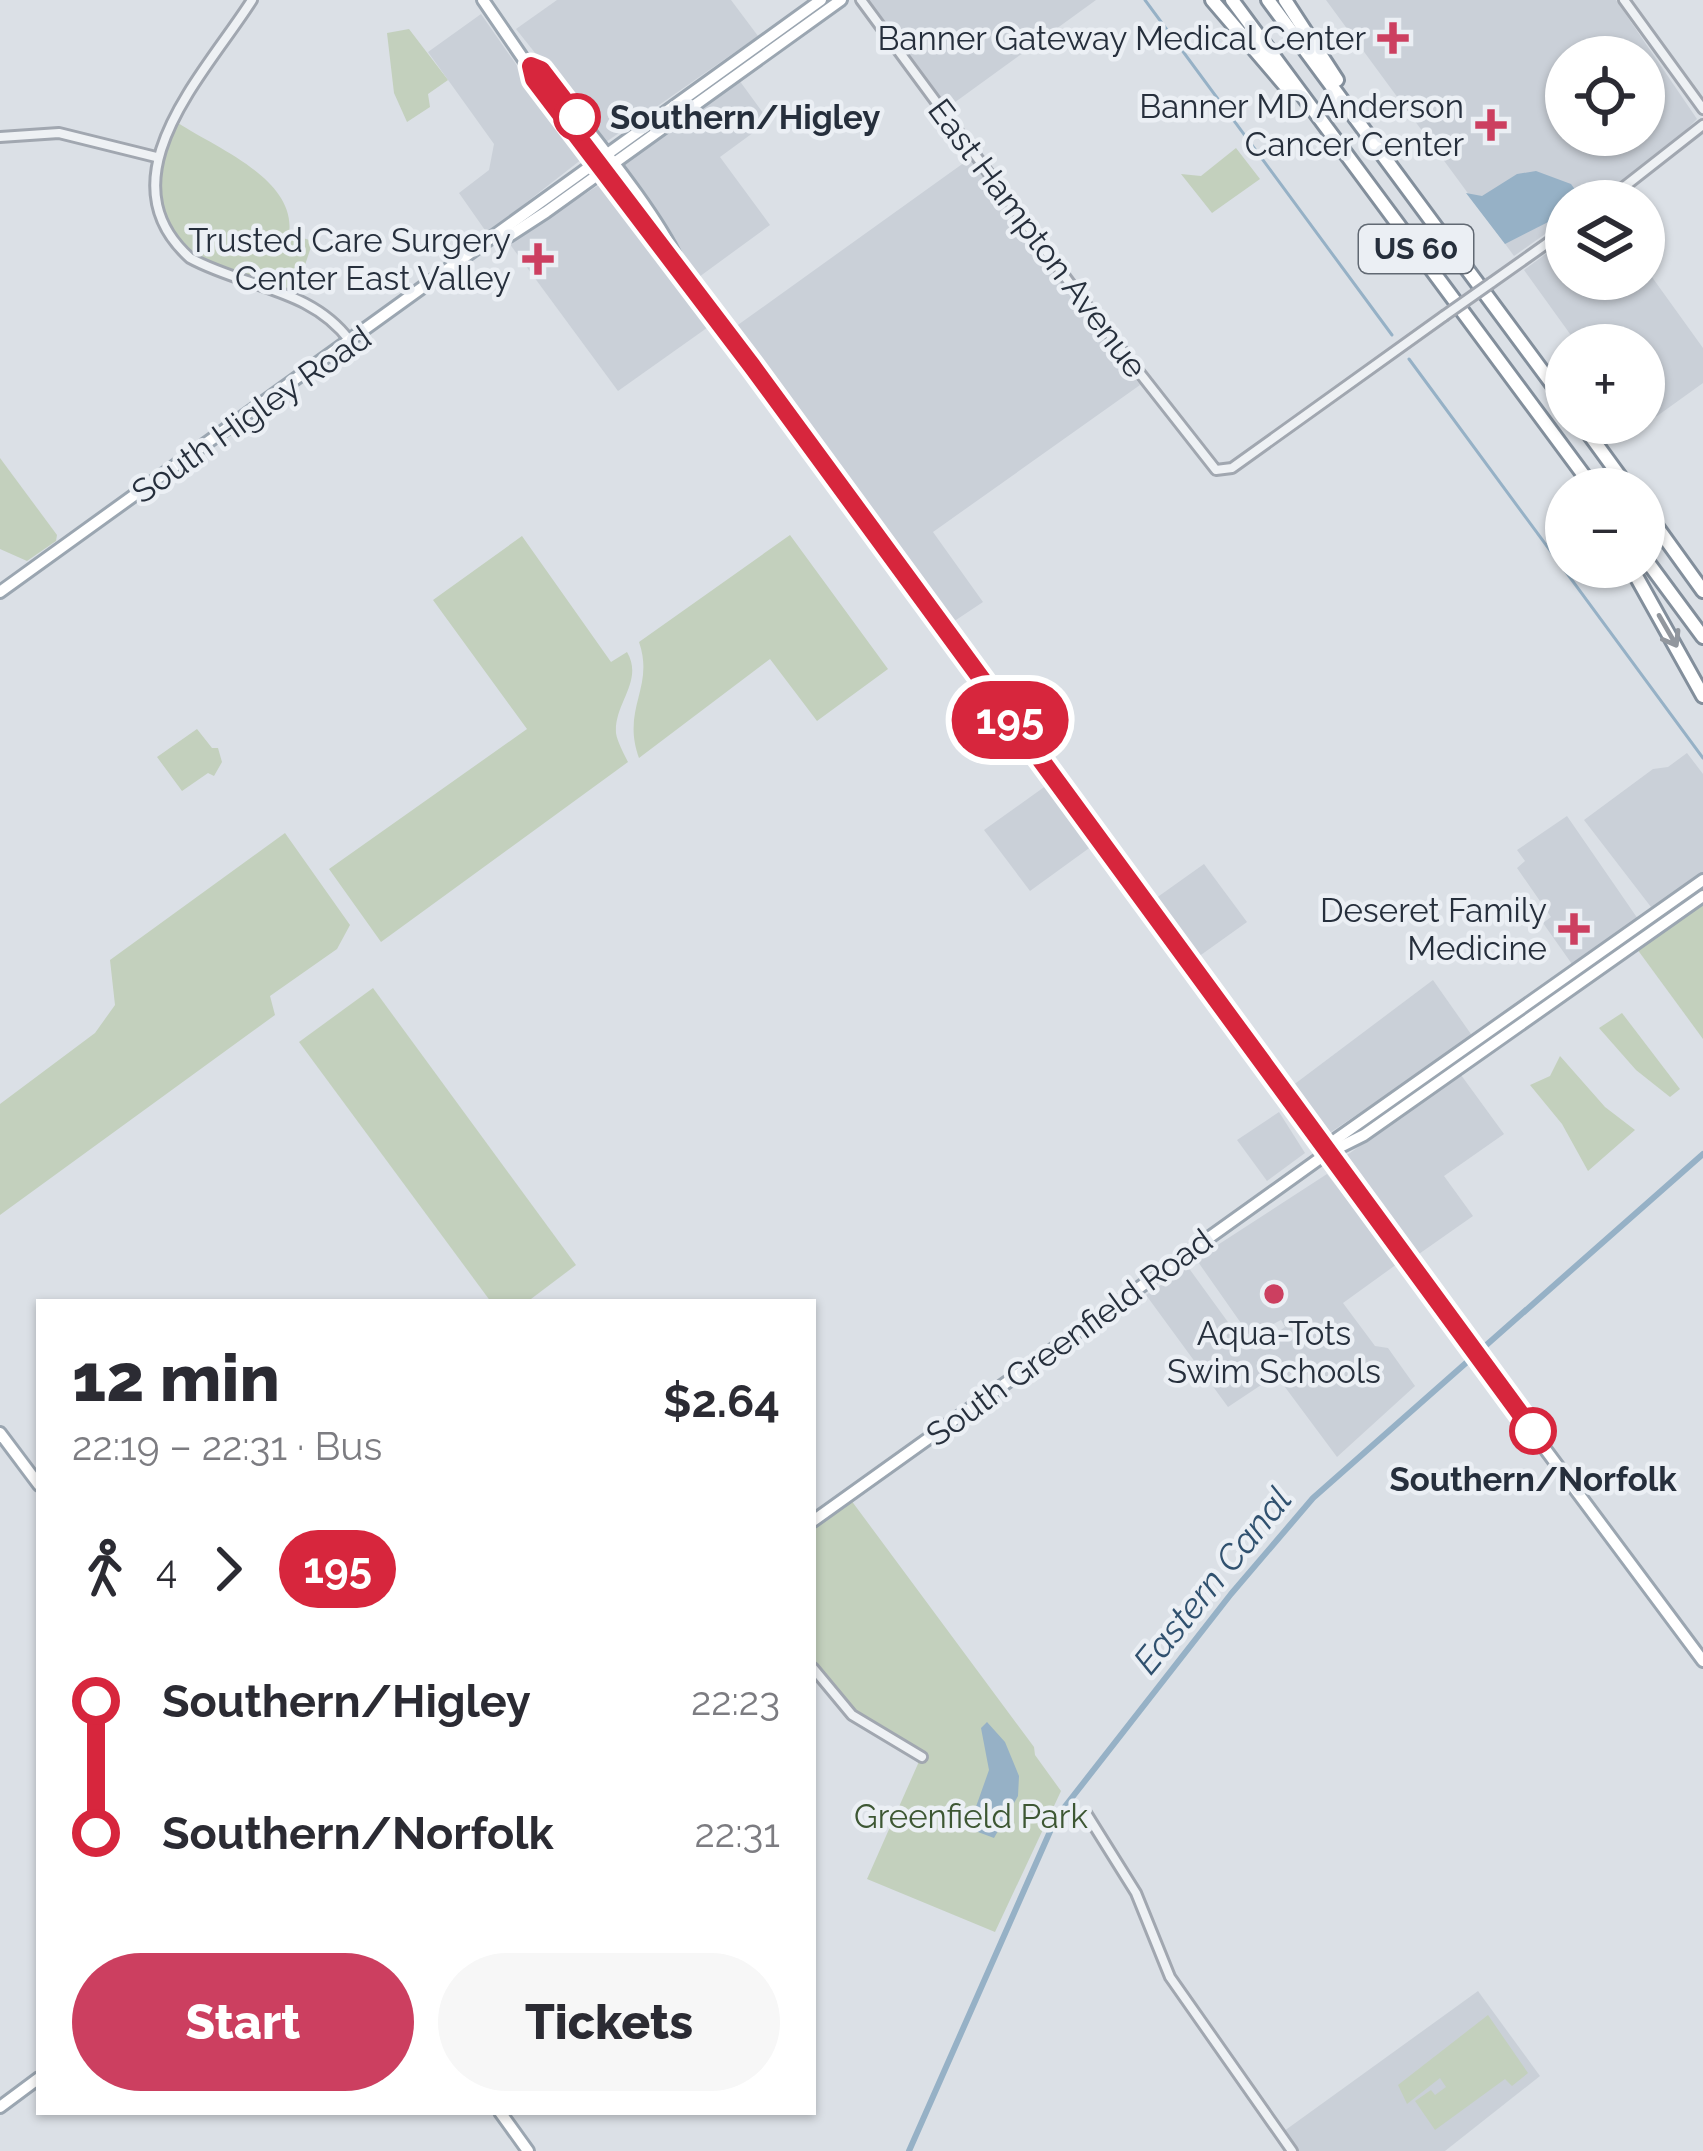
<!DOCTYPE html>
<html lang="en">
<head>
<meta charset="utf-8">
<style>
  body { margin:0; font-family:Raleway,sans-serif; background:#f7f7f7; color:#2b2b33; height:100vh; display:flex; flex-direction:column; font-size:45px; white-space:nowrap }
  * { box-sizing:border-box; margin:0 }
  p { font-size:39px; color:#7c7c81 }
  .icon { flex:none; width:66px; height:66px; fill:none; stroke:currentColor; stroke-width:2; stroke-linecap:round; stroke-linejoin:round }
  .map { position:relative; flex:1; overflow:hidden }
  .drawer { position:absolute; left:36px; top:1299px; width:780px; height:816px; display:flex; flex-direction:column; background:#fff; border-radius:0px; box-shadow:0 3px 9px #0004 }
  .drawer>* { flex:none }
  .badge { padding:0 24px; border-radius:39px; font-size:42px; line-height:78px }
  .tools { position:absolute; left:1545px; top:36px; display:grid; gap:24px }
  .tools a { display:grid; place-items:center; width:120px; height:120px; border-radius:50%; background:#fff; box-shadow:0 3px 9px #0004; font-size:60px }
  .map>.badge { position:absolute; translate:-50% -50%; box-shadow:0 0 0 6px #fff }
  .legs { display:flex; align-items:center; gap:18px; height:132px; padding:0 36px; font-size:39px }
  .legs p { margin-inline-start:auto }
  .head { display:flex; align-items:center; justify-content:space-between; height:204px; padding:0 36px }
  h1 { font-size:66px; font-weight:800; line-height:90px }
  .button { display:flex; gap:24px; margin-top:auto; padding:24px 36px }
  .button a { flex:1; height:138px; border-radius:72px; background:#cc3f60; color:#fff; font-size:48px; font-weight:800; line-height:138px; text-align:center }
  .button a+a { background:#f7f7f7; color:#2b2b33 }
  ul { padding:0 36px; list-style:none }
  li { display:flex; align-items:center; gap:42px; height:132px; font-size:45px }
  li i { display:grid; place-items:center; width:18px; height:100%; margin:0 15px; background:currentColor }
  li i::after { content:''; width:30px; height:30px; margin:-15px; border:9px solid; border-radius:50%; background:#fff }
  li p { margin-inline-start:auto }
  li:first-child i { background:linear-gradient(#0000 50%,currentColor 0) }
  li:last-child i { background:linear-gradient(currentColor 50%,#0000 0) }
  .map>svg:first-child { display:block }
  .built { fill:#cad0d8; fill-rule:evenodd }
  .green { fill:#c3d0bd }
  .water { fill:#96b1c6 }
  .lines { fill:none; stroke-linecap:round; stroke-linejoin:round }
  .stream { stroke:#96b1c6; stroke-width:3 }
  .canal { stroke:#96b1c6; stroke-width:6 }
  .minor-casing { stroke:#a1a7b0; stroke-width:14 }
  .major-casing { stroke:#9ba6b1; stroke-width:16 }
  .highway-casing { stroke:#838f9c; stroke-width:18 }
  .minor { stroke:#eef1f4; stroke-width:8 }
  .major { stroke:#fff; stroke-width:10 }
  .highway { stroke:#fff; stroke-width:12 }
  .minor-bridge-casing { stroke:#a1a7b0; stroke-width:14; stroke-linecap:butt }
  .minor-bridge { stroke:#eef1f4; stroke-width:8 }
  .oneway { stroke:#92979e }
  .line-1-casing { stroke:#fff; stroke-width:27 }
  .line-1 { stroke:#d7263d; stroke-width:18 }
  .poi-dot { fill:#cc3f60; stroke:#ebeff4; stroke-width:4.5 }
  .stop-1-dot { fill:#fff; stroke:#d7263d; stroke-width:6 }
  .labels { text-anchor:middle; stroke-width:9; stroke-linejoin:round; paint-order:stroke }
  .shield { fill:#ebeff4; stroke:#616973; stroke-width:3 }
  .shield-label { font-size:30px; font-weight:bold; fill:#262f3c }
  .poi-label { font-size:33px; fill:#262f3c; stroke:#ebeff4; text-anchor:end }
  .stop-label { font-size:33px; font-weight:bold; fill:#262f3c; stroke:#ebeff4; text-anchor:start }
  .street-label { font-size:33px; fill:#262f3c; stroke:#ebeff4 }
  .park-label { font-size:33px; fill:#3d5733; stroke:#ebeff4 }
  .water-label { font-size:36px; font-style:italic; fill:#30516f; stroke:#ebeff4 }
</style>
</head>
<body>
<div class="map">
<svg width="1703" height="2151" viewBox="0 0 1703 2151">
  <rect width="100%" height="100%" fill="#dbe0e6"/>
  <!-- built -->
  <g class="built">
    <path d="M557 0H731L758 36 606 142 516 29Z"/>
    <path d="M869 0H1096L947 108Z"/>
    <path d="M1326 0H1616L1697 119 1670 146 1592 201H1566V219L1514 256ZM1566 57H1644V135H1566Z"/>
    <path d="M481 14 582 159 487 233 459 193 489 170 494 144 428 52Z"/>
    <path d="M739 80 769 121 720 157 770 225 699 277 623 165Z"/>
    <path d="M972 157 1140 385 933 532 983 602 953 622 735 327Z"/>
    <path d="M602 183 711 325 618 391 509 243Z"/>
    <path d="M1566 239V279H1644V266L1703 348V383L1639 429 1635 423H1644V345H1578L1524 270Z"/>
    <path d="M1687 753 1703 774V873L1651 907 1584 820 1653 769 1668 767Z"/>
    <path d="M1047 785 1092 846 1030 891 984 830Z"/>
    <path d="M1567 816 1638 919 1574 967 1543 923 1551 917 1517 868 1525 861 1517 850Z"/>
    <path d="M1204 864 1247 922 1198 957 1152 901Z"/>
    <path d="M1433 980 1473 1037 1331 1132 1324 1131 1292 1086Z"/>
    <path d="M1461 1075 1504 1134 1444 1176 1473 1216 1416 1256 1347 1155Z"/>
    <path d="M1279 1112 1305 1153 1267 1181 1237 1140Z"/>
    <path d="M1327 1174 1397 1264 1343 1303 1375 1346 1388 1348 1415 1386 1337 1457 1276 1375 1228 1407 1146 1295 1188 1267 1241 1340 1261 1344 1285 1327 1281 1320 1250 1336 1196 1259Z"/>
    <path d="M1478 1991 1540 2076 1445 2151H1292L1280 2134Z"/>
  </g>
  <!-- green -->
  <g class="green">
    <path d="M409 29 448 80 428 94 430 107 407 122 394 93 387 33Z"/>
    <path d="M178 123C216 148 297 179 289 234L313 241 297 289 293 292C204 263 113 236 178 123Z"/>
    <path d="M1236 148 1260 179 1212 213 1181 174 1201 176Z"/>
    <path d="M0 458 57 535 56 541 27 561 0 549Z"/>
    <path d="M790 535 888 669 817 721 770 659 639 758C621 708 655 688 639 642Z"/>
    <path d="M522 536 611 662 627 652C644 681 614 703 616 733 617 741 624 754 628 762L381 942 329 869 527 729 433 600Z"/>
    <path d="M197 729 212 748H218L222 762 214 776 208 773 182 791 157 757Z"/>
    <path d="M285 833 350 925 337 949 270 996 275 1015 0 1215V1104L95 1033 115 1005 110 960Z"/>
    <path d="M1703 905V1039L1637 949Z"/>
    <path d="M373 988 576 1265 527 1302H491L299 1042Z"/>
    <path d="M1622 1013 1680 1089 1670 1097 1636 1070 1599 1028Z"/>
    <path d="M1560 1056 1605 1107 1635 1130 1588 1171 1562 1124 1530 1085 1550 1076Z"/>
    <path d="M848 1496 1034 1747 1035 1755 1061 1791 995 1932 867 1879 921 1757 868 1727 813 1668V1521Z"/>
    <path d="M1488 2015 1528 2073 1512 2086 1505 2079 1435 2130 1415 2101 1431 2090 1435 2095 1446 2087 1440 2078 1407 2104 1398 2085Z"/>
  </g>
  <!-- water -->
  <g class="water">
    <path d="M1536 171 1571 184 1583 201H1566V213L1505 244 1466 193 1482 196 1517 174Z"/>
    <path d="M987 1722 1005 1742 1019 1776 1018 1796 994 1838 978 1832 972 1818 989 1770 981 1728Z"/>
  </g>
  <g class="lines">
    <!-- stream -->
    <g class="stream">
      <path d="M1145 0 1392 335"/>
      <path d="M1409 359 1703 758"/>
    </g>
    <!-- canal -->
    <path class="canal" d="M909 2151 1056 1818 1231 1594 1313 1498 1703 1154"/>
    <defs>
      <g id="minor">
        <path d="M252 0C205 74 101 178 190 258 245 288 311 288 350 341"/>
        <path d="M861 0 1077 293 1216 470 1232 468 1444 316"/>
        <path d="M1624 0 1703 109"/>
        <path d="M0 137 59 133 156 157"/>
        <path d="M1606 201 1703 125"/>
        <path d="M1491 283 1566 230"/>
        <path d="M813 1668 852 1715 922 1757"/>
        <path d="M1086 1813 1136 1893 1170 1977 1292 2151"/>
      </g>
      <g id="major">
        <path d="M483 0 594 162 749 363 1335 1167 1703 1661"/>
        <path d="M531 66 541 70C573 112 672 229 682 274"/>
        <path d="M501 235 509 236 546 212 841 0"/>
        <path d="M0 592 821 0"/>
        <path d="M1326 1154 1364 1135 1703 896"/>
        <path d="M0 1433 39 1485"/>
        <path d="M813 1521 1326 1154 1335 1140 1703 880"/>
        <path d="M0 2107 39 2078"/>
        <path d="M500 2112 528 2151"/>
      </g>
      <g id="highway">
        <path d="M1212 0 1288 89"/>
        <path d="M1232 0 1594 489"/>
        <path d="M1268 0 1566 403"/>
        <path d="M1285 0 1337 80"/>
        <path d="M1581 423 1629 489"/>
        <path d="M1644 509 1703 591"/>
        <path d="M1644 557 1703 637"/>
        <path d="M1631 567 1703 696"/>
      </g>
    </defs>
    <!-- minor casing -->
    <use href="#minor" class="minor-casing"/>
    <!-- major casing -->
    <use href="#major" class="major-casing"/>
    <!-- highway casing -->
    <use href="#highway" class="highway-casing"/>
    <!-- minor -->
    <use href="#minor" class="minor"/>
    <!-- major -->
    <use href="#major" class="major"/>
    <!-- highway -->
    <use href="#highway" class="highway"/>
    <defs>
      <path id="minor-bridge" d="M1444 316 1491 283"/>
    </defs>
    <!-- minor-bridge casing -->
    <use href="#minor-bridge" class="minor-bridge-casing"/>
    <!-- minor-bridge -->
    <use href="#minor-bridge" class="minor-bridge"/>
  </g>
  <!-- one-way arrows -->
  <defs><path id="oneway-shaft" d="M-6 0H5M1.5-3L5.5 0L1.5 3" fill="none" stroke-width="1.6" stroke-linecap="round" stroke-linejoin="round" transform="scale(3)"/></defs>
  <use class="oneway" href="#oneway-shaft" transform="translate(1668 631) rotate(60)"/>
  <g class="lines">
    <defs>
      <path id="line-1" d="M577 117 541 70 531 66 534 79 752 366 1533 1431"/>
    </defs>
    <!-- line-1 casing -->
    <use href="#line-1" class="line-1-casing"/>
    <!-- line-1 -->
    <use href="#line-1" class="line-1"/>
  </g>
  <!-- markers -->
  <g class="poi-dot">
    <path d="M1387 20h12v12h12v12h-12v12h-12v-12h-12v-12h12z"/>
    <path d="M1485 107h12v12h12v12h-12v12h-12v-12h-12v-12h12z"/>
    <path d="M532 241h12v12h12v12h-12v12h-12v-12h-12v-12h12z"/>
    <path d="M1568 911h12v12h12v12h-12v12h-12v-12h-12v-12h12z"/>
    <circle cx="1274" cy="1294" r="12"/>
  </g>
  <g class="stop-1-dot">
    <circle cx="577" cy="117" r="21"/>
    <circle cx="1533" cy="1431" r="21"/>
  </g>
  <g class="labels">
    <!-- shield labels -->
    <rect class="shield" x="1359" y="225" width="114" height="48" rx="9"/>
    <g class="shield-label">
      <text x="1416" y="259">US 60</text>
    </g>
    <!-- poi labels -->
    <g class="poi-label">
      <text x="1366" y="50">Banner Gateway Medical Center</text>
      <text x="1464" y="118">Banner MD Anderson<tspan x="1464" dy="38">Cancer Center</tspan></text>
      <text x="511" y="252">Trusted Care Surgery<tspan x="511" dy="38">Center East Valley</tspan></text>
      <text x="1547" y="922">Deseret Family<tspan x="1547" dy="38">Medicine</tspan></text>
      <text x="1274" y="1345" text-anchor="middle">Aqua-Tots<tspan x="1274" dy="38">Swim Schools</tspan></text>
    </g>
    <!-- stop labels -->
    <g class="stop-label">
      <text x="610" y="129">Southern/Higley</text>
      <text x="1533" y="1491" text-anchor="middle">Southern/Norfolk</text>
    </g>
    <!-- street labels -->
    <g class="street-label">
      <text transform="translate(1038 238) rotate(53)" y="12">East Hampton Avenue</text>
      <text transform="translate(251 414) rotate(-35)" y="12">South Higley Road</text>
      <text transform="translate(1069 1337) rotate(-36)" y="12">South Greenfield Road</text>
    </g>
    <!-- park labels -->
    <g class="park-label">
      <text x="971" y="1828">Greenfield Park</text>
    </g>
    <!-- water labels -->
    <g class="water-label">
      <text transform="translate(1212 1580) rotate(-51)" y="13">Eastern Canal</text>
    </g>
  </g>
</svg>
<div class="tools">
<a><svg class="icon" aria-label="locate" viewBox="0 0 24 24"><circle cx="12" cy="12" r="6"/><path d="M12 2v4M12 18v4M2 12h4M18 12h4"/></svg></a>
<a><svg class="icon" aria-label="layers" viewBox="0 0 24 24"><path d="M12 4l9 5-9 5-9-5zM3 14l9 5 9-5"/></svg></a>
<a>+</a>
<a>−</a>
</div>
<b class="badge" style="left:1010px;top:720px;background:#d7263d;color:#fff">195</b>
<section class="drawer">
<div class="head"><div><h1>12 min</h1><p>22:19 – 22:31 · Bus</p></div><b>$2.64</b></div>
<div class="legs"><svg class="icon" aria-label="walk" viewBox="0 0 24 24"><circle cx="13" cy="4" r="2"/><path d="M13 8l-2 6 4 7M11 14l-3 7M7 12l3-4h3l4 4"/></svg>4<svg class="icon" aria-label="forward" viewBox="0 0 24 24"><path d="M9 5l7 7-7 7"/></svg><b class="badge" style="background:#d7263d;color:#fff">195</b></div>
<ul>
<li><i style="color:#d7263d"></i><b>Southern/Higley</b><p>22:23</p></li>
<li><i style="color:#d7263d"></i><b>Southern/Norfolk</b><p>22:31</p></li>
</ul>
<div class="button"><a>Start</a><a>Tickets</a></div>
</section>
</div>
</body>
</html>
